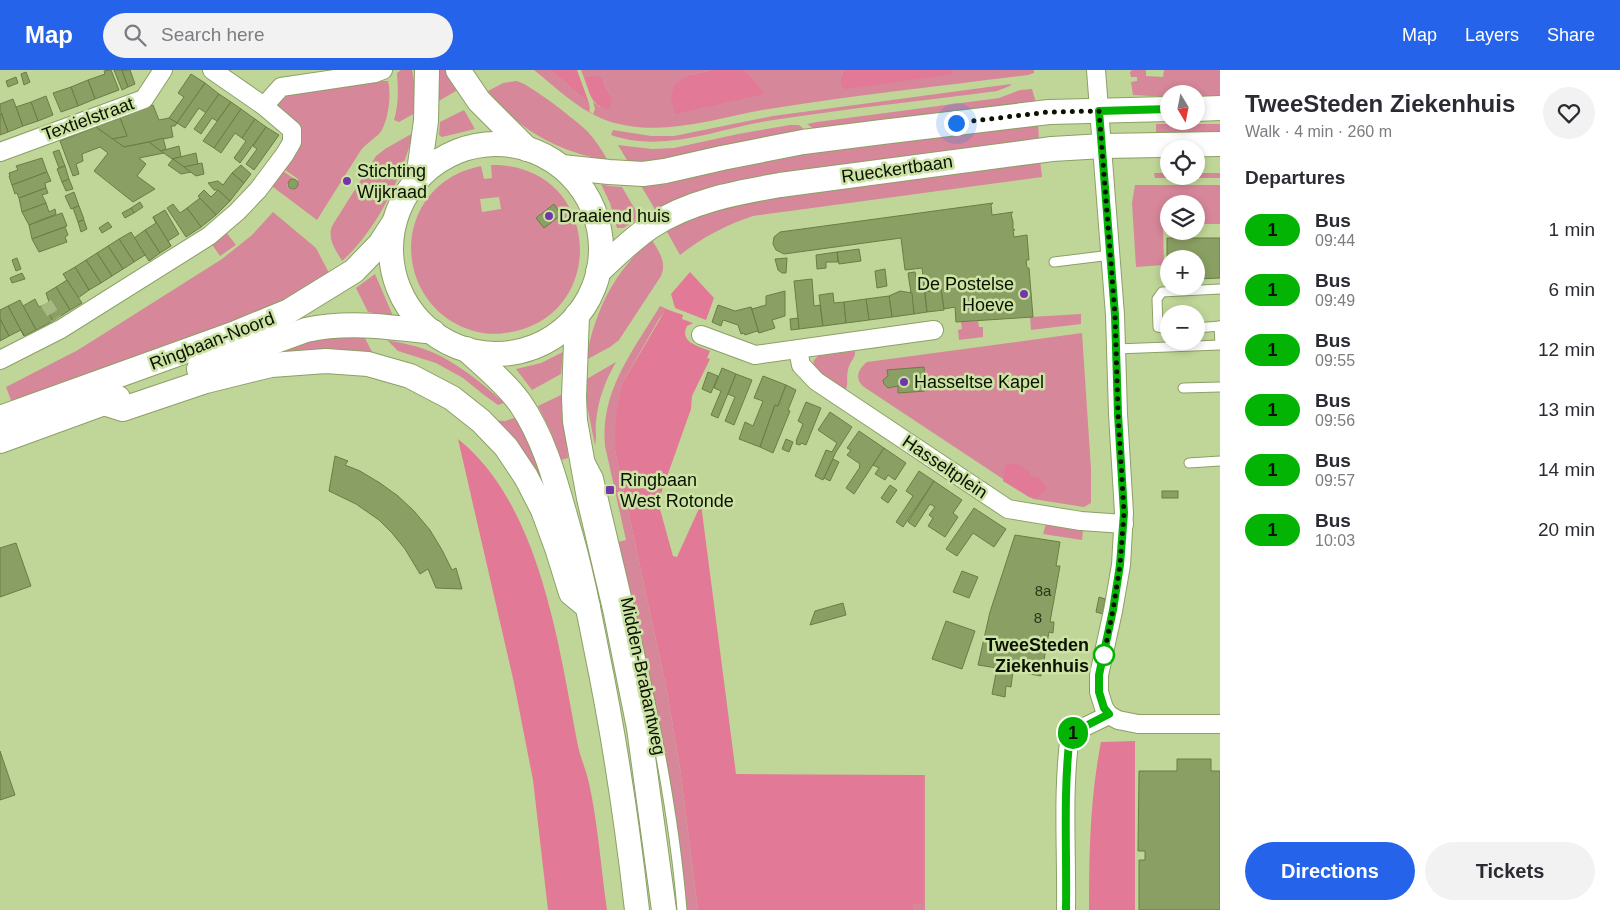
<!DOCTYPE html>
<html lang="en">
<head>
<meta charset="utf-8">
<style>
  body { margin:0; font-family:Helvetica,sans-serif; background:#f2f2f3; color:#2b2b33; height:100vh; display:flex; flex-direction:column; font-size:19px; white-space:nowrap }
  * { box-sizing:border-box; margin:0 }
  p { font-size:16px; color:#7c7c81 }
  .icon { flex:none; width:28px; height:28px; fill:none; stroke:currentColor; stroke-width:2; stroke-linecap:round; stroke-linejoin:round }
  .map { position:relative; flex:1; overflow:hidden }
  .drawer { display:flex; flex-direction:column; background:#fff; width:400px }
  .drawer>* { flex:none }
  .badge { padding:0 10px; border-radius:16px; font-size:18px; line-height:32px }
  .needle { width:32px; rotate:170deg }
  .fabs { position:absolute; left:1160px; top:15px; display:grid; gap:10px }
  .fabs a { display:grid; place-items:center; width:45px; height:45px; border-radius:50%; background:#fff; box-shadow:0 2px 8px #0003; font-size:25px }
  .you { position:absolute; width:25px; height:25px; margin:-12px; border:4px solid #fff; border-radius:50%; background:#1a73e8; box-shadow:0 0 0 8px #1a73e833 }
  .map>.badge { position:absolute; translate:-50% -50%; box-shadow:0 0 0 2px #fff }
  h2 { padding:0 25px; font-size:19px; line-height:45px }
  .round { display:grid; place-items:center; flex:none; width:52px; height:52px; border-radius:26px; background:#f2f2f3 }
  .head { display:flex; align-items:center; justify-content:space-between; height:85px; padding:0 25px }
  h1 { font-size:24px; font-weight:700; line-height:38px }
  .cta { display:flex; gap:10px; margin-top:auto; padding:10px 25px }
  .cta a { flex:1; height:58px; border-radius:30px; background:#2563eb; color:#fff; font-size:20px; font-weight:700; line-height:58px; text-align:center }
  .cta a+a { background:#f2f2f3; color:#2b2b33 }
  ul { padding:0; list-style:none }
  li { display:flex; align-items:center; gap:15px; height:60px; padding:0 25px }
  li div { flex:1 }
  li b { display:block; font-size:19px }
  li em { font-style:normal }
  li .badge { min-width:55px; font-weight:700; text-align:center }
  header { display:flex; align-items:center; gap:30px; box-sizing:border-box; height:70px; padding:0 25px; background:#2563eb; color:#fff }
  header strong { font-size:24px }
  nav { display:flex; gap:28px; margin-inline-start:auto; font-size:18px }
  .search { width:350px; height:45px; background:#f2f2f3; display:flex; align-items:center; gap:12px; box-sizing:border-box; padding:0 18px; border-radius:28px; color:#7c7c81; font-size:19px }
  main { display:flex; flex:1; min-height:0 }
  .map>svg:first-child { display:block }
  .green { fill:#d6879a; fill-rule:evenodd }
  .forest { fill:#e27996 }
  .building { fill:#8a9f63; stroke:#6a7d42 }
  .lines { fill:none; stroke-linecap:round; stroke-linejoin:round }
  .pedestrian-tunnel { stroke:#a5b981; stroke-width:12; stroke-dasharray:12 6; stroke-linecap:butt }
  .service-casing { stroke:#8ca065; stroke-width:11 }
  .minor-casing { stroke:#8ca065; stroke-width:20 }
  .secondary-casing { stroke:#8ca065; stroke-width:26 }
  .service { stroke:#fff; stroke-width:9 }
  .minor { stroke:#fff; stroke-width:18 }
  .secondary { stroke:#fff; stroke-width:24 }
  .line-casing { stroke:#fff; stroke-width:11 }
  .line { stroke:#04b404; stroke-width:8 }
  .walk { stroke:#0b1200; stroke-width:5; stroke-dasharray:0 9 }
  .poi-dot { fill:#7236ab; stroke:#cde3a5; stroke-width:2 }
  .stop-dot { fill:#fff; stroke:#04b404; stroke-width:2.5 }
  .labels { text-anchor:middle; stroke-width:5; stroke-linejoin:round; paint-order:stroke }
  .number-label { font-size:15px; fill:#2b3519 }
  .street-label { font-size:18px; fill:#0b1200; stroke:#cde3a5 }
  .poi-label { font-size:18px; fill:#0b1200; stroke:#cde3a5; text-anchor:start }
  .stop-label { font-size:18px; font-weight:bold; fill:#0b1200; stroke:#cde3a5; text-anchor:end }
</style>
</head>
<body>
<header>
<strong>Map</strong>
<div class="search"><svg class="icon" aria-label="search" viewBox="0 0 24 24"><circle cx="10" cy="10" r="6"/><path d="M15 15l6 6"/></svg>Search here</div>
<nav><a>Map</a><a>Layers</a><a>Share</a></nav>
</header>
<main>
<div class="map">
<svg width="1220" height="840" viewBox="0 0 1220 840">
  <rect width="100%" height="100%" fill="#c0d698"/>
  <!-- green -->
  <g class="green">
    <path d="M401 0H412L415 17 417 42 399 52 394 50C399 34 398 18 397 3Z"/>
    <path d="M434 0H448L456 21 437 32Z"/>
    <path d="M534 0H550L589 33 590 39 589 41 593 44 595 39 593 32 600 37 611 26 605 16 603 9 584 8 581 0H712L689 5 763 24 752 7 745 0H844L841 5 954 4 952 0H1034V3L1028 5C941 16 854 25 769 39 719 47 670 66 619 54 586 47 560 21 534 0Z"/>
    <path d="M1132 0H1146V6L1163 7 1164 0H1220V27H1196V24H1169V27L1133 25 1131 12 1137 11V7H1131L1130 2Z"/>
    <path d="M381 5 382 11H389L388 12C392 24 388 56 378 65 372 70 366 74 361 80L317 150 269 114 280 99 293 108 287 114V116L293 120 298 114 297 112 298 109 281 97 294 80 275 35 285 22Z"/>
    <path d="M516 11C529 13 578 52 588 62 596 71 602 80 608 91 558 81 520 62 488 21L503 13Z"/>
    <path d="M1011 14 1010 16 997 21C921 31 844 39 767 51 715 60 663 83 611 65L613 60 651 66H674L773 46Z"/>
    <path d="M1032 19 1036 33 815 60 807 54 817 52 999 28 1020 20Z"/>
    <path d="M464 40 475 59 442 67 439 65 440 52Z"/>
    <path d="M1038 52 1039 70 656 141 640 114 767 88Z"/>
    <rect x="1156" y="54" width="64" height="10"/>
    <path d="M790 55H799L806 61 684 87 643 93 628 92 618 75 652 79 674 78 738 64Z"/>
    <path d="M413 63C402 107 377 160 342 191 336 180 327 169 332 156L376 86 385 79Z"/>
    <path d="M1040 90 1042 107 753 146C726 155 703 167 680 185L666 160 702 143 775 125Z"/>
    <path d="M491 95C603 93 611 250 505 263 487 266 467 261 451 251 398 217 397 138 453 106 462 101 471 98 481 96L484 109 492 108ZM499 127 501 139 482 142 480 129Z"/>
    <path d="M1154 103H1169V106H1196V103H1220V108H1155Z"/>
    <path d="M601 114 609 116 622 117 640 148 623 158H617L610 133Z"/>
    <path d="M1135 115H1220V154H1196V134H1169V155H1163L1164 195 1136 197 1132 133Z"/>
    <path d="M273 142 316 178 329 203 287 232 12 333 6 317 78 280 222 189 252 165Z"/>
    <path d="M226 162 236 175 220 186 211 173Z"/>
    <path d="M652 170C659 182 667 192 661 206L619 270 610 277 586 290C594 243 614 200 652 170Z"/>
    <path d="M375 204 393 246 368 242 356 218Z"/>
    <path d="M660 236 667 239 659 249 622 314 615 380 667 621 680 698 698 840H687L676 749 667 695 618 472 626 470 605 376C600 321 633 281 660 236Z"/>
    <path d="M1081 244V254L1031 260 1030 247Z"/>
    <path d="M978 251 979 257H983V267L959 270 958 260 962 259 961 252Z"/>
    <path d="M1082 263 1091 399V433L1084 437 1033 429 864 317C854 309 858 299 867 292Z"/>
    <path d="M364 266 371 280 381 291 233 297 283 278 325 267Z"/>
    <path d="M387 270C402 273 418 276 432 282 459 294 482 313 504 333L498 335 484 325 463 308 436 293 398 281Z"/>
    <path d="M855 281C856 288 849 292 848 300 846 308 849 314 845 321L817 302 813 295 814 290 818 286Z"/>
    <path d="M563 282 561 304 532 320 516 299 541 293Z"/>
    <path d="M616 292C605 311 598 330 596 352 595 359 597 368 595 375L586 331 585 310Z"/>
    <path d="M563 324 568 388 561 390 550 360 538 336Z"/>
    <path d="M517 347 535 379 554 439 493 350 505 351Z"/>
    <path d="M1046 454 1083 460 1082 470 1043 464Z"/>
    <path d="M923 705H925V840H913V834H923Z"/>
  </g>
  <!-- forest -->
  <g class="forest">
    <path d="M550 0H577L589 33Z"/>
    <path d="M712 0H745L752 7 764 24 675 44 671 27 675 14 689 5Z"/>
    <path d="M844 0H952L954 4 846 19 843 18C840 12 840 6 844 0Z"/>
    <path d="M596 6 603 9 605 16 611 26 610 38 607 39C590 35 590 22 584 8Z"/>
    <path d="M690 202 714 228 706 250 675 238 671 224Z"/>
    <path d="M666 239 683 245 682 249 693 253 687 256C679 272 698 276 710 281L707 288 710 289 692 326 691 339 658 432 673 486 677 487 701 434 736 704 923 705V834H913V840H698L680 698 667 621 615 380 616 346 622 314Z"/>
    <path d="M458 369C541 435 559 578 578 676 581 689 586 700 589 713 598 754 601 798 607 840H548L533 710 514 613Z"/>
    <path d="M1017 393 1029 402 1030 406 1039 408 1047 418 1037 428 1029 427 1003 411 1005 395Z"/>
    <path d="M1135 671V840H1089C1089 783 1090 728 1101 672Z"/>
  </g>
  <!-- building -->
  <g class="building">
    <path d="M111 0 119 20 95 29 88 10 105 4 104 1Z"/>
    <path d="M114 0H122L128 17 122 20Z"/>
    <path d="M122 0H130L135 14 128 17Z"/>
    <path d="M26 2 30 12 24 15 21 4Z"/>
    <path d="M191 4 205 13 177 53 169 48 184 27 178 23Z"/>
    <path d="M16 7 18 13 8 17 6 11Z"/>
    <path d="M88 10 95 29 78 36 71 17Z"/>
    <path d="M205 13 219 24 206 43 199 38 185 58 177 53Z"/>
    <path d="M71 17 78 36 61 42 53 23Z"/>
    <path d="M219 24 231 32 217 51 212 48 201 64 194 59Z"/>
    <path d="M46 26 53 45 38 51 31 32Z"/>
    <path d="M13 29 23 56 8 62 0 39V34Z"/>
    <path d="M31 32 38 51 23 56 16 37Z"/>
    <path d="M231 32 241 39 214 78 203 71Z"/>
    <path d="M153 35 159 50 169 48 177 53 175 56H171L173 67 124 77 112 69 127 66 120 48Z"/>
    <path d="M241 39 255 49 242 68 235 63 221 83 214 78Z"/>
    <path d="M0 43H1L8 62 0 65Z"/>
    <path d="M120 48 127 66 112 69 96 57Z"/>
    <path d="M255 49 266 57 240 93 234 88 246 71 242 68Z"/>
    <path d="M96 57 124 77 149 72 164 83 139 88 146 94 137 106 155 119 133 132 94 101 108 83 100 77 82 84 83 91 76 94 79 104 73 106 60 71Z"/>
    <path d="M266 57 279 65 254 100 246 94 257 79 253 76Z"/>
    <path d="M163 68 166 79 161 81 149 72Z"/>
    <path d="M179 76 181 87 172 89 161 81Z"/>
    <path d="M59 80 65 96 59 98 53 82Z"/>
    <path d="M196 83 198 94 184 97 172 89Z"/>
    <path d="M42 88 47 102 12 115 9 106H10L9 103 18 100 16 96Z"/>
    <path d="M173 89 184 97 191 102 181 104 168 95Z"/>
    <path d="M202 93 204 104 196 106 184 97Z"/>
    <path d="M241 95 251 104 244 113 232 103Z"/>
    <path d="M65 96 69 109 62 112 57 99Z"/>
    <path d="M47 102 51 111 45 113 46 118 19 128 17 123 15 124 12 115Z"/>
    <path d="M232 103 244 113 230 131 218 120H214L208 113 218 111 223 115Z"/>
    <path d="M69 109 73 119 66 121 62 112Z"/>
    <circle cx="293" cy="114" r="5"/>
    <path d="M46 118 48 123 42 125 46 133 22 142 19 128Z"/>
    <path d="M204 120 211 127 218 120 230 131 216 145 198 126Z"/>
    <path d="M74 122 79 136 71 139 65 126Z"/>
    <path d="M200 128 216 145 201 157 187 138Z"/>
    <path d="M140 132 143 137 134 143 131 138Z"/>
    <path d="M46 133 49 142 55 139 56 144 29 155 22 142Z"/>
    <path d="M993 133 991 135 992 145 1013 142 1011 144 1013 152V159L1015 160H1013L1014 167 1027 165 1029 190H1026L1027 198H1029L1033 247 956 252 955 237 944 239 941 219 925 222 922 198 905 200 901 168 784 184 776 180 773 174 774 167 780 162Z"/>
    <path d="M173 134 180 143 187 138 201 157 186 167 167 138Z"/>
    <path d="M554 134 561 145 544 158 536 148Z"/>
    <path d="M79 136 84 149 78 152 73 138Z"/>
    <path d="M131 138 134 143 125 148 122 143Z"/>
    <path d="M165 140 179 164 168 171 171 176 153 147Z"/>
    <path d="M62 143 67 156 32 169 29 155Z"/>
    <path d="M153 147 171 176 160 183 145 160 156 153Z"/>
    <path d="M84 150 87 159 81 162 78 152Z"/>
    <path d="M108 152 112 157 102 163 99 158Z"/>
    <path d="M65 157 68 165 65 167 67 172 39 182 32 169Z"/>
    <path d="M145 160 160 183 149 191 134 168Z"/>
    <path d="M131 162 145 185 134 192 119 169Z"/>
    <path d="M1167 168H1220V208L1196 209V189H1169V204H1167Z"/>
    <path d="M119 169 134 192 123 199 108 176Z"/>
    <path d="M108 176 123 199 112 206 97 183Z"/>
    <path d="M859 179 861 191 839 194 837 182Z"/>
    <path d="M837 182 838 192H826V198L817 199 816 185Z"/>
    <path d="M97 183 112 206 101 213 86 190Z"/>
    <path d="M17 188 21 199 16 201 12 190Z"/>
    <path d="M787 188 786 203H782L778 200 775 189Z"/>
    <path d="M86 190 101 213 89 220 75 197Z"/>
    <path d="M75 197 89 220 78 228 63 204Z"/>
    <path d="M885 199 887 216 877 218 875 201Z"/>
    <path d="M915 202 917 212 923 211 927 242 914 244 908 203Z"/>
    <path d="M22 203 25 209 12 213 10 208Z"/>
    <path d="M812 209 814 236 820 235 823 256 799 259 794 211Z"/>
    <path d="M67 210 82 233 70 240 56 217Z"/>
    <path d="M56 217 70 240 53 251 44 235 49 232 46 223Z"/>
    <path d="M941 219 944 240 927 242 925 222Z"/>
    <path d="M785 221V246L772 250 775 258 759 263 751 237 752 239 766 235V226Z"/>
    <path d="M900 221 912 223 914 244 892 247 889 226Z"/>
    <path d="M833 223 834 233 844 232 846 253 823 256 819 225Z"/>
    <path d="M889 226 892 247 869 250 866 229Z"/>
    <path d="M35 229 39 237 44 235 53 251 36 260 23 236Z"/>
    <path d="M866 229 869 250 846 253 844 232Z"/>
    <path d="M20 230 36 260 24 266 8 236Z"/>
    <path d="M718 235 735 241 751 237 759 263 757 261 745 265 744 263 741 264 738 255 723 250 721 256 712 252Z"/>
    <path d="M8 236 24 266 21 260 9 266 0 249V240Z"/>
    <path d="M798 248 799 259 791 260 790 249Z"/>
    <path d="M0 249 9 266 0 271Z"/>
    <path d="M924 297 925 321 898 323V316L888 318 884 314 883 310 888 306 887 300Z"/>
    <path d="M722 298 736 304 718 348 711 345 721 321 714 318Z"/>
    <path d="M708 302 718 306 711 323 702 319Z"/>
    <path d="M736 304 752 310 734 355 725 351 735 327 728 324Z"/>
    <path d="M763 306 786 315 778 336 775 335 760 377 739 369 745 352 753 356 763 331 754 328Z"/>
    <path d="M786 315 796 320 788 340 790 341 773 383 760 377 775 335 778 336Z"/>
    <path d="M806 332 821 338 806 375 801 373 800 375 796 374 797 371H796L803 354 798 351Z"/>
    <path d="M830 342 852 357 836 382 823 410 815 406 826 380 832 382 837 373 818 360Z"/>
    <path d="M859 361 884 378 854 424 846 418 860 397 859 396 860 394 847 385 851 380 847 378Z"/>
    <path d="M786 369 793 372 789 382 782 379Z"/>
    <path d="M884 378 906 393 895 410 888 405 885 410 875 404 879 398 873 395Z"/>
    <path d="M335 386 348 391 345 395 360 401 380 413 398 426 414 441 430 460 442 480 452 500 456 498 462 519 436 518 428 499 420 504 405 479 392 463 379 450 356 434 329 421Z"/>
    <path d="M833 389 839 392 830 411 824 408Z"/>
    <path d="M919 401 934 411 903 457 896 452 913 426 906 421Z"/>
    <path d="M934 411 962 430 953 443 958 447 945 467 928 456 933 448 929 445 935 437 930 434 915 457 908 452Z"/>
    <path d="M890 415 897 420 888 433 881 428Z"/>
    <rect x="1162" y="421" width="16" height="7"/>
    <path d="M974 438 1006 459 994 477 973 463 957 486 946 479Z"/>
    <path d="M1015 465 1060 472 1056 496H1060L1050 552H1054L1053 563 1049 562 1041 606 1013 601 1011 617 1006 616 1005 627 992 624 997 598 978 595 990 542Z"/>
    <path d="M16 473 31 516 0 527V478Z"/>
    <path d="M962 501 978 507 969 528 953 522Z"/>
    <path d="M1099 527 1105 529 1103 544 1096 542Z"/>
    <path d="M843 533 846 545 810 555 815 541Z"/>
    <path d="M946 551 975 561 962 599 932 589Z"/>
    <path d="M0 681 15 725 0 730Z"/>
    <path d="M1177 689H1211V701H1220V840H1139V790H1145V781H1138L1139 701H1177Z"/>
  </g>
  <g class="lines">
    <!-- pedestrian-tunnel -->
    <path class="pedestrian-tunnel" d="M46 233 56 249"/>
    <defs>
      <g id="service">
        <path d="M1054 192 1111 185"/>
        <path d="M1196 258 1220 256"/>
        <path d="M1169 259 1158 257 1157 229 1162 222 1220 219"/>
        <path d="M1116 279 1220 275 1219 256"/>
        <path d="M1183 318 1220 317"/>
        <path d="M590 391 598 406C631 548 670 694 682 840"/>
        <path d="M1189 393 1220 391"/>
      </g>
      <g id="minor">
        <path d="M1096 0 1115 245 1118 344 1124 443 1121 495 1113 541 1099 605V622L1104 638 1109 645 1118 650 1138 654H1220"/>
        <path d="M264 36 281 17 375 3 383 0"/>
        <path d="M0 82 144 29 163 0"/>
        <path d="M701 265 755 285 934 260"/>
        <path d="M798 280 801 295 816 311 1008 439 1081 451 1124 454"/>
        <path d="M0 290 61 259 209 166 237 142 258 120 285 84 292 72V60L264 36 212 0"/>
        <path d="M1066 840C1067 781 1062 723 1070 664L1109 645"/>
      </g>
      <g id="secondary">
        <path d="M458 0 479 31 527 79"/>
        <path d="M1196 39 1220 38"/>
        <circle cx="496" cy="179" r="105"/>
        <path d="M562 97 609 102 643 104 665 101 722 88 803 72 882 62 1049 42 1169 39"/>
        <path d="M418 109 426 51 427 0"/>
        <path d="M598 202C615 186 631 170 650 157 689 131 735 123 780 115L1052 79 1103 76 1220 74"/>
        <path d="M577 245 574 327 575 351 589 428 615 539 639 658 664 840"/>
        <path d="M466 279C484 296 505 312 520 333 545 369 556 414 568 456 580 496 588 537 596 578 614 665 627 752 637 840"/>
        <path d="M199 299 306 260C348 251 390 257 433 262"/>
        <path d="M104 333 123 339 206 311 271 295 326 291 368 294 410 306 452 328 481 351 506 377 526 407 543 440 557 478 571 523 588 537"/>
        <path d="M0 348 233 264 289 241 354 201 380 174 393 154"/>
        <path d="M0 371 118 328"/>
      </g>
    </defs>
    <!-- service casing -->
    <use href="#service" class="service-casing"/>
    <!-- minor casing -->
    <use href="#minor" class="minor-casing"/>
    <!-- secondary casing -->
    <use href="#secondary" class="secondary-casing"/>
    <!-- service -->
    <use href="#service" class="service"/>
    <!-- minor -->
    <use href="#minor" class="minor"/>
    <!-- secondary -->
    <use href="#secondary" class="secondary"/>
  </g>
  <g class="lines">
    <defs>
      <path id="line" d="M1066 840C1067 781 1063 723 1070 664L1109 644 1104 638 1099 622V605L1113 540 1120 495 1124 443 1118 344 1115 245 1099 41 1169 39"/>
    </defs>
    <!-- line casing -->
    <use href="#line" class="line-casing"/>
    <!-- line -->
    <use href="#line" class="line"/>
    <!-- walk -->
    <path class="walk" d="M956 53 1048 42 1099 41 1115 245 1118 344 1124 443 1120 495 1113 540 1103 589 1104 585"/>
  </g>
  <!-- markers -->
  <g class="poi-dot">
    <circle cx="347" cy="111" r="5"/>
    <circle cx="549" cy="146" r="5"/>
    <circle cx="1024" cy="224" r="5"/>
    <circle cx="904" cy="312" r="5"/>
    <rect x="605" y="415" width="10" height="10" rx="2.5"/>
  </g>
  <circle class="stop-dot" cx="1104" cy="585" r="10"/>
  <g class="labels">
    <!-- number labels -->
    <g class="number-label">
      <text x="1043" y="526">8a</text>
      <text x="1038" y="553">8</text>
    </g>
    <!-- street labels -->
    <g class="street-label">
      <text transform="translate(88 49) rotate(-20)" y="6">Textielstraat</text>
      <text transform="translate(897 99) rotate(-8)" y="6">Rueckertbaan</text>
      <text transform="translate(212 271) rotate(-21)" y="6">Ringbaan-Noord</text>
      <text transform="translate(945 397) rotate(34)" y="6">Hasseltplein</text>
      <text transform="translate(643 606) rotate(78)" y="6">Midden-Brabantweg</text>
    </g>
    <!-- poi labels -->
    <g class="poi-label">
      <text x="357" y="107">Stichting<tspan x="357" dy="21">Wijkraad</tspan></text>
      <text x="559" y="152">Draaiend huis</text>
      <text x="1014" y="220" text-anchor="end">De Postelse<tspan x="1014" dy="21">Hoeve</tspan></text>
      <text x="914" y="318">Hasseltse Kapel</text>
      <text x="620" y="416">Ringbaan<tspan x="620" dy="21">West Rotonde</tspan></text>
    </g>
    <!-- stop labels -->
    <g class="stop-label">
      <text x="1089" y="581">TweeSteden<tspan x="1089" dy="21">Ziekenhuis</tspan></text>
    </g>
  </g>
</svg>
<div class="fabs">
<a><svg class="needle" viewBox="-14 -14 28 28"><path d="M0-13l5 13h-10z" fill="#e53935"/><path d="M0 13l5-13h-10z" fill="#7c7c81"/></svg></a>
<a><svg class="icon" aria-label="locate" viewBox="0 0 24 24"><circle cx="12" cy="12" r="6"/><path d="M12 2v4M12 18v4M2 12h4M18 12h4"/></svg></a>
<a><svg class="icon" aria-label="layers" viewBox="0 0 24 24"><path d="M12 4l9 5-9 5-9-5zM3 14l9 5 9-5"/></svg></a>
<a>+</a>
<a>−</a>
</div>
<div class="you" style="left:956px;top:53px"></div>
<b class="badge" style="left:1073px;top:663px;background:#04b404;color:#111">1</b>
</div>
<section class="drawer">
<div class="head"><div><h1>TweeSteden Ziekenhuis</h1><p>Walk · 4 min · 260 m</p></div><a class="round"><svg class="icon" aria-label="heart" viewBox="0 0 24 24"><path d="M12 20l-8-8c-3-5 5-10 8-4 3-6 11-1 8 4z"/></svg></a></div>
<h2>Departures</h2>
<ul>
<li><span class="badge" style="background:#04b404;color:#111">1</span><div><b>Bus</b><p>09:44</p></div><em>1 min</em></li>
<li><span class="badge" style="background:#04b404;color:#111">1</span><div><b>Bus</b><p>09:49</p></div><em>6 min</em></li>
<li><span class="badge" style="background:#04b404;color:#111">1</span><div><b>Bus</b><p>09:55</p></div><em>12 min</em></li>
<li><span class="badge" style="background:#04b404;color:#111">1</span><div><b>Bus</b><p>09:56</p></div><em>13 min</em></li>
<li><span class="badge" style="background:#04b404;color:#111">1</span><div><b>Bus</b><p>09:57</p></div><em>14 min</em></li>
<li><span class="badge" style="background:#04b404;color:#111">1</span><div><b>Bus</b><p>10:03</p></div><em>20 min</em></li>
</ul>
<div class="cta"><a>Directions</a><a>Tickets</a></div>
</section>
</main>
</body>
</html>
